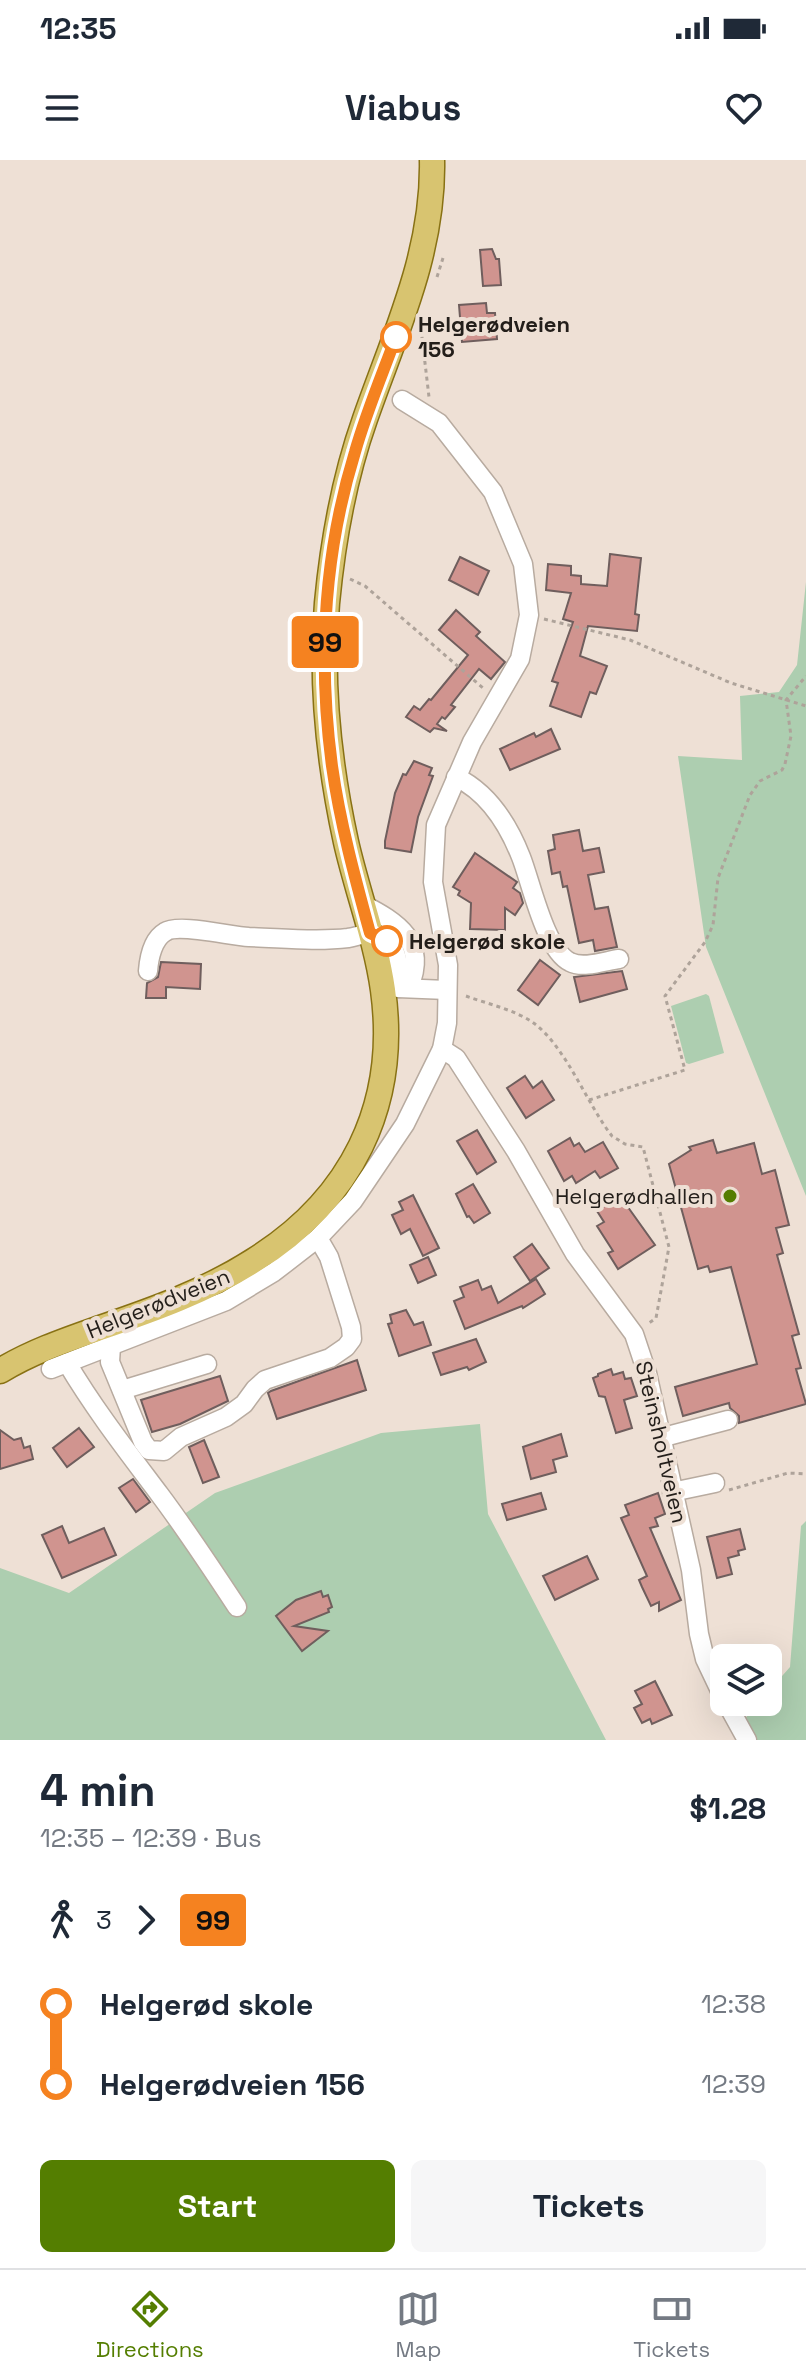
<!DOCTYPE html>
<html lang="en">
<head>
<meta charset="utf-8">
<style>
  body { margin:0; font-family:"Space Grotesk",sans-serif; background:#f6f6f7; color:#1f2937; height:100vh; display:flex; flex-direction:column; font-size:30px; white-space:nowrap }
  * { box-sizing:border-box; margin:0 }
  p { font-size:26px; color:#747a83 }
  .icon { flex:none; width:44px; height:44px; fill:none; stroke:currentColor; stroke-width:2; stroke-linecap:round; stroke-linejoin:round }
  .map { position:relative; height:1580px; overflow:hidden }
  .details { display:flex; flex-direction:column; background:#fff; flex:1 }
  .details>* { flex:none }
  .badge { padding:0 16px; border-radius:6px; font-size:28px; line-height:52px }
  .controls { position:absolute; left:710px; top:1484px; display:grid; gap:16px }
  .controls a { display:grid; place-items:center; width:72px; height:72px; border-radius:12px; background:#fff; box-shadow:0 8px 32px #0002; font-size:40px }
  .map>.badge { position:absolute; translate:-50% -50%; box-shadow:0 0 0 4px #fff }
  .legs { display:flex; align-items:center; gap:12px; height:88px; padding:0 40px; font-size:26px }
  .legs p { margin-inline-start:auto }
  .headline { display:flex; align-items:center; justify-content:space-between; height:136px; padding:0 40px }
  h1 { font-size:44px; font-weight:700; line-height:60px }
  .cta { display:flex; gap:16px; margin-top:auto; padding:16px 40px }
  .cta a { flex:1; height:92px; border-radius:12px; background:#547e01; color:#fff; font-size:32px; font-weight:700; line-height:92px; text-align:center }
  .cta a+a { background:#f6f6f7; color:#1f2937 }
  ul { padding:0 40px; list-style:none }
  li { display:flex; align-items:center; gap:28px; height:80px; font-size:30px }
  li i { display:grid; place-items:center; width:12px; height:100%; margin:0 10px; background:currentColor }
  li i::after { content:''; width:20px; height:20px; margin:-10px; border:6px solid; border-radius:50%; background:#fff }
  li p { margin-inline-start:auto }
  li:first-child i { background:linear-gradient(#0000 50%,currentColor 0) }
  li:last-child i { background:linear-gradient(currentColor 50%,#0000 0) }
  .status { display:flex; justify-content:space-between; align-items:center; height:56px; padding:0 40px; background:#fff; direction:ltr }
  .status svg { height:22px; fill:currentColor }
  header { display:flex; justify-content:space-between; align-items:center; height:104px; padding:0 40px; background:#fff; font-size:36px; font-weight:700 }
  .menu { display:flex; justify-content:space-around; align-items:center; height:112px; border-top:2px solid #e0e1e3; background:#fff; font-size:22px; color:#747a83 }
  .menu a { display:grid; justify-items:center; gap:4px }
  .menu .selected { color:#547e01 }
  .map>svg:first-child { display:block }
  .green { fill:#adceb0 }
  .building { fill:#d0948f; stroke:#6f5e5d; stroke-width:2 }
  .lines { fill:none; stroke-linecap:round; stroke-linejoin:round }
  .minor-casing { stroke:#b8aba0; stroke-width:21 }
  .major-casing { stroke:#887114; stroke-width:27 }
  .path { stroke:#aea39a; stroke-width:3; stroke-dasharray:4 4; stroke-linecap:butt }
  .minor { stroke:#fff; stroke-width:18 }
  .major { stroke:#d8c470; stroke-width:24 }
  .line-1-casing { stroke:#fff; stroke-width:18 }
  .line-1 { stroke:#f58220; stroke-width:12 }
  .stop-1-dot { fill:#fff; stroke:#f58220; stroke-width:4 }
  .poi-dot { fill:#547e01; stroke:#eee0d5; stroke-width:3 }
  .labels { text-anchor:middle; stroke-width:8; stroke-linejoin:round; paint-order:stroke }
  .stop-label { font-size:22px; font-weight:bold; fill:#231e1a; stroke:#eee0d5; text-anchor:start }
  .poi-label { font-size:22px; fill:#231e1a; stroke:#eee0d5; text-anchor:end }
  .street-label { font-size:22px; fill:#231e1a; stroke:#eee0d5 }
</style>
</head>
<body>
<div class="status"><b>12:35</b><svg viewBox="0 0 49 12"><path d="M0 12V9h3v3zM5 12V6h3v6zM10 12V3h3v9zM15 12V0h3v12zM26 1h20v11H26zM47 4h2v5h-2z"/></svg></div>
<header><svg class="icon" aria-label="menu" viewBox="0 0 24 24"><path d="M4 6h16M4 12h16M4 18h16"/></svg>Viabus<svg class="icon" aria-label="heart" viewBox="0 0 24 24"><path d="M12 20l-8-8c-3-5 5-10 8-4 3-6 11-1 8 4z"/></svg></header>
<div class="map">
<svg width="806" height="1580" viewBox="0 0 806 1580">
  <rect width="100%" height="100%" fill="#eee0d5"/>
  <!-- green -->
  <g class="green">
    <path d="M806 422V1036L706 787 678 596 742 600 740 536 779 532 797 505Z"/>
    <path d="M706 834 709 836 724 893 689 904 686 903 671 846Z"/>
    <path d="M480 1264 488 1354 606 1580H0V1408L69 1433 215 1333 381 1273Z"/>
    <path d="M806 1361V1580H750L743 1561 759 1542H768V1532L790 1507 801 1366Z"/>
  </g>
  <!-- building -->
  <g class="building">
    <path d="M492 89 496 99H499L501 125 483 126 480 90Z"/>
    <path d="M486 143 487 153H495L497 179 462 182 459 145Z"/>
    <path d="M610 394 641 398 635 454 639 455 637 471 588 466 580 496 607 506 596 534 590 532 581 557 550 546 558 523 552 521 573 462 563 459 571 433 546 430 548 404 571 406V415L581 416V424L607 426Z"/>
    <path d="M460 397 489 411 478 435 449 420Z"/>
    <path d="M456 450 480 472 476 476 505 502 491 519 479 509 451 545 455 547 445 559 442 557 437 564 447 571 434 568 430 572 406 557 414 546 420 550 429 539 431 540 468 495 439 470Z"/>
    <path d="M551 569 560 589 510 610 500 589 534 573 536 577Z"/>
    <path d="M414 601 432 608 429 615 433 616 418 657 411 692 385 688V681L395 633 403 614 406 615Z"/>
    <path d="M579 670 583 691 599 688 604 712 588 715 595 749 608 747 617 787 595 791 593 780 579 783 567 726 563 727 560 712 552 714 548 691 555 689 553 675Z"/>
    <path d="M475 693 517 722 513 728 520 733 523 743 515 755 505 748V770L470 769 471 743 458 735 460 731 453 727Z"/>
    <path d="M540 800 560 815 538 845 518 830Z"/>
    <path d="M161 802 201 804 200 829 166 827V838H146L147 823 158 817Z"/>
    <path d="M622 811 627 829 580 842 574 817Z"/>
    <path d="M525 916 533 928 542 921 554 940 526 958 507 928Z"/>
    <path d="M477 970 496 1002 477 1014 457 981Z"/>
    <path d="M570 978 574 986 579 983 585 992 603 982 618 1008 600 1018 595 1011 576 1023 572 1016 564 1021 548 991Z"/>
    <path d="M713 980 717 993 754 983 762 1014 775 1010 789 1065 776 1068 783 1093 777 1095 799 1174 792 1176 801 1208 796 1209 806 1244 739 1263V1256L730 1248 729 1243 683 1256 675 1227 757 1204 731 1107 710 1112 708 1106 698 1109 669 1004 691 990 689 987Z"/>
    <path d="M473 1024 490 1053 474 1063 469 1056 467 1057 456 1034Z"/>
    <path d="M413 1035 439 1088 423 1096 410 1069 401 1074 392 1055 403 1050 399 1042Z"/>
    <path d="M620 1036 655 1085 618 1109 608 1093 613 1091 597 1066 604 1062 597 1051Z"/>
    <path d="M532 1084 549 1108 530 1121 514 1097Z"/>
    <path d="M428 1097 436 1115 418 1123 410 1105Z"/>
    <path d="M536 1119 545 1134 523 1148 522 1146 465 1169 454 1141 464 1137 460 1127 478 1120 482 1130 491 1126 498 1143Z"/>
    <path d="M406 1150 414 1165 423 1162 431 1185 399 1196 388 1164 392 1163 390 1155Z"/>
    <path d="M476 1179 486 1202 469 1210 467 1207 441 1215 433 1193Z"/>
    <path d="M357 1200 366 1230 277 1259 268 1233 271 1231Z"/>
    <path d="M611 1209 613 1215 623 1212 625 1219 631 1218 637 1236 624 1240 632 1268 616 1273 605 1237 599 1236 593 1218 598 1216V1214Z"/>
    <path d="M220 1216 228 1241 180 1264 152 1272 141 1240Z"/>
    <path d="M79 1268 94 1287 67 1307 53 1288Z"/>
    <path d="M0 1270 14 1280 21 1278 24 1288 30 1286 33 1299 0 1309Z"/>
    <path d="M561 1274 567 1296 553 1300 556 1312 531 1319 523 1287Z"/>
    <path d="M204 1280 219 1317 203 1323 189 1287Z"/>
    <path d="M133 1319 150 1342 136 1352 119 1328Z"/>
    <path d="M541 1333 546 1349 507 1360 502 1344Z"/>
    <path d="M658 1333 665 1354 655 1358 658 1366 650 1368 681 1440 659 1451V1442L651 1446 642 1427 639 1420 647 1416 621 1358 629 1355 625 1345Z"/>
    <path d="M62 1366 69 1383 104 1368 116 1395 62 1418 42 1375Z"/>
    <path d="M740 1369 745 1389 738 1391 739 1395 728 1398 732 1414 717 1418 707 1377Z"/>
    <path d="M587 1396 598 1419 555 1440 543 1416Z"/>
    <path d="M321 1431 323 1437 328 1435 332 1447 328 1449 329 1452 294 1466 328 1471 302 1491 276 1456 296 1440Z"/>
    <path d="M655 1521 672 1555 652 1564 650 1559 642 1563 634 1548 642 1544 635 1531Z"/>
  </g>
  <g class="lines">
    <defs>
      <g id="minor">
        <path d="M456 617C487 632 508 664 521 697 531 722 545 790 570 802 583 809 605 801 619 799"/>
        <path d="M362 744C398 762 428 782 409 827"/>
        <path d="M148 811C149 798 153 779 165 772 178 763 230 776 249 777 282 778 315 782 348 778 361 776 370 770 383 777 399 786 399 811 399 828"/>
        <path d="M398 828 447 830"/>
        <path d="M442 889 456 898 516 991 575 1094 634 1174 647 1213 691 1410 699 1474 705 1499 724 1539"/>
        <path d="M111 1186 110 1202 143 1282 149 1290 164 1291 181 1277 226 1257 244 1244 255 1229 265 1220 330 1198 346 1187 352 1179 351 1167 329 1097 318 1078"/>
        <path d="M67 1203C95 1250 127 1291 160 1335 187 1371 212 1409 237 1447"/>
        <path d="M51 1209 226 1141 274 1112 318 1078 353 1041 405 964 442 889 447 863 448 805 433 722 436 665 472 582 520 499 529 455 523 404 493 332 439 263 402 240"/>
        <path d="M122 1230 207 1204"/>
        <path d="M660 1278 728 1260"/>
        <path d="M672 1332 715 1323"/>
        <path d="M726 1542 747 1580"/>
      </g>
      <path id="major" d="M0 1211C31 1192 66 1180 100 1168 153 1150 206 1131 253 1101 351 1040 399 946 383 830 376 780 357 731 346 682 329 604 320 523 327 443 333 380 344 318 365 259 395 173 434 93 432 0"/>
    </defs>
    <!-- minor casing -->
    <use href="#minor" class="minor-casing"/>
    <!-- major casing -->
    <use href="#major" class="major-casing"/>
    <!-- path -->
    <g class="path">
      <path d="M437 117 443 98"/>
      <path d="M421 169 429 237"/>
      <path d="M350 419 365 426 483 528"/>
      <path d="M544 459 630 480 731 523 806 546"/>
      <path d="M466 836C488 844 516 850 535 864 567 889 587 944 612 976L625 984 643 987 669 1087 656 1158 649 1163"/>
      <path d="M589 940 685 910 665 836 705 782 713 765 718 718 750 635 760 621 782 610 785 604 791 576 786 540 806 516"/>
      <path d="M729 1330 788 1313 806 1314"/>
    </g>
    <!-- minor -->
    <use href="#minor" class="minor"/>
    <!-- major -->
    <use href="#major" class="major"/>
  </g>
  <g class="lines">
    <defs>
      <path id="line-1" d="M387 781 370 773C355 718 340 663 332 606 318 501 324 393 355 292 366 253 382 215 396 177"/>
    </defs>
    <!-- line-1 casing -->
    <use href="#line-1" class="line-1-casing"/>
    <!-- line-1 -->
    <use href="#line-1" class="line-1"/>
  </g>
  <!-- markers -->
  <g class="stop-1-dot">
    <circle cx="396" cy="177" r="14"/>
    <circle cx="387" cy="781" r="14"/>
  </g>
  <circle class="poi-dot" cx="730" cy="1036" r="8"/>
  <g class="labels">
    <!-- stop labels -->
    <g class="stop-label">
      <text x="418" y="172">Helgerødveien<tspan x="418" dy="25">156</tspan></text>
      <text x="409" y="789">Helgerød skole</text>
    </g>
    <!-- poi labels -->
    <g class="poi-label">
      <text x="714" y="1044">Helgerødhallen</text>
    </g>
    <!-- street labels -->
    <g class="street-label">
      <text transform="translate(158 1143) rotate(-22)" y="8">Helgerødveien</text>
      <text transform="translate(662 1282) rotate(77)" y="8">Steinsholtveien</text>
    </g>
  </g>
</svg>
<div class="controls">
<a><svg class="icon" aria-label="layers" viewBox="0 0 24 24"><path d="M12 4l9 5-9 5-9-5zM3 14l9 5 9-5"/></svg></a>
</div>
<b class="badge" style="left:325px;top:482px;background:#f58220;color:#111">99</b>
</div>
<section class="details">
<div class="headline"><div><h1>4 min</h1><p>12:35 – 12:39 · Bus</p></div><b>$1.28</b></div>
<div class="legs"><svg class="icon" aria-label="walk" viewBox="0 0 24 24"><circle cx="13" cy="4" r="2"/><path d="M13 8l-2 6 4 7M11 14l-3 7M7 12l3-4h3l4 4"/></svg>3<svg class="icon" aria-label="forward" viewBox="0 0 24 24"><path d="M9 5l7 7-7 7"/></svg><b class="badge" style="background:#f58220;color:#111">99</b></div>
<ul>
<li><i style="color:#f58220"></i><b>Helgerød skole</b><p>12:38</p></li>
<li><i style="color:#f58220"></i><b>Helgerødveien 156</b><p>12:39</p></li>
</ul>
<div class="cta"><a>Start</a><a>Tickets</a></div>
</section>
<nav class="menu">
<a class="selected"><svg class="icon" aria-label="directions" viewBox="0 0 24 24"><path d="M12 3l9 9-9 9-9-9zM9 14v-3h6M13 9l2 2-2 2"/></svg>Directions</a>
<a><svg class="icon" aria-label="map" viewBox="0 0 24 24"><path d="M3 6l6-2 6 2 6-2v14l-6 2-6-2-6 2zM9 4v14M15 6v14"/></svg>Map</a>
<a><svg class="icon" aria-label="tickets" viewBox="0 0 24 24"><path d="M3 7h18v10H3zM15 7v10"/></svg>Tickets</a>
</nav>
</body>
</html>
